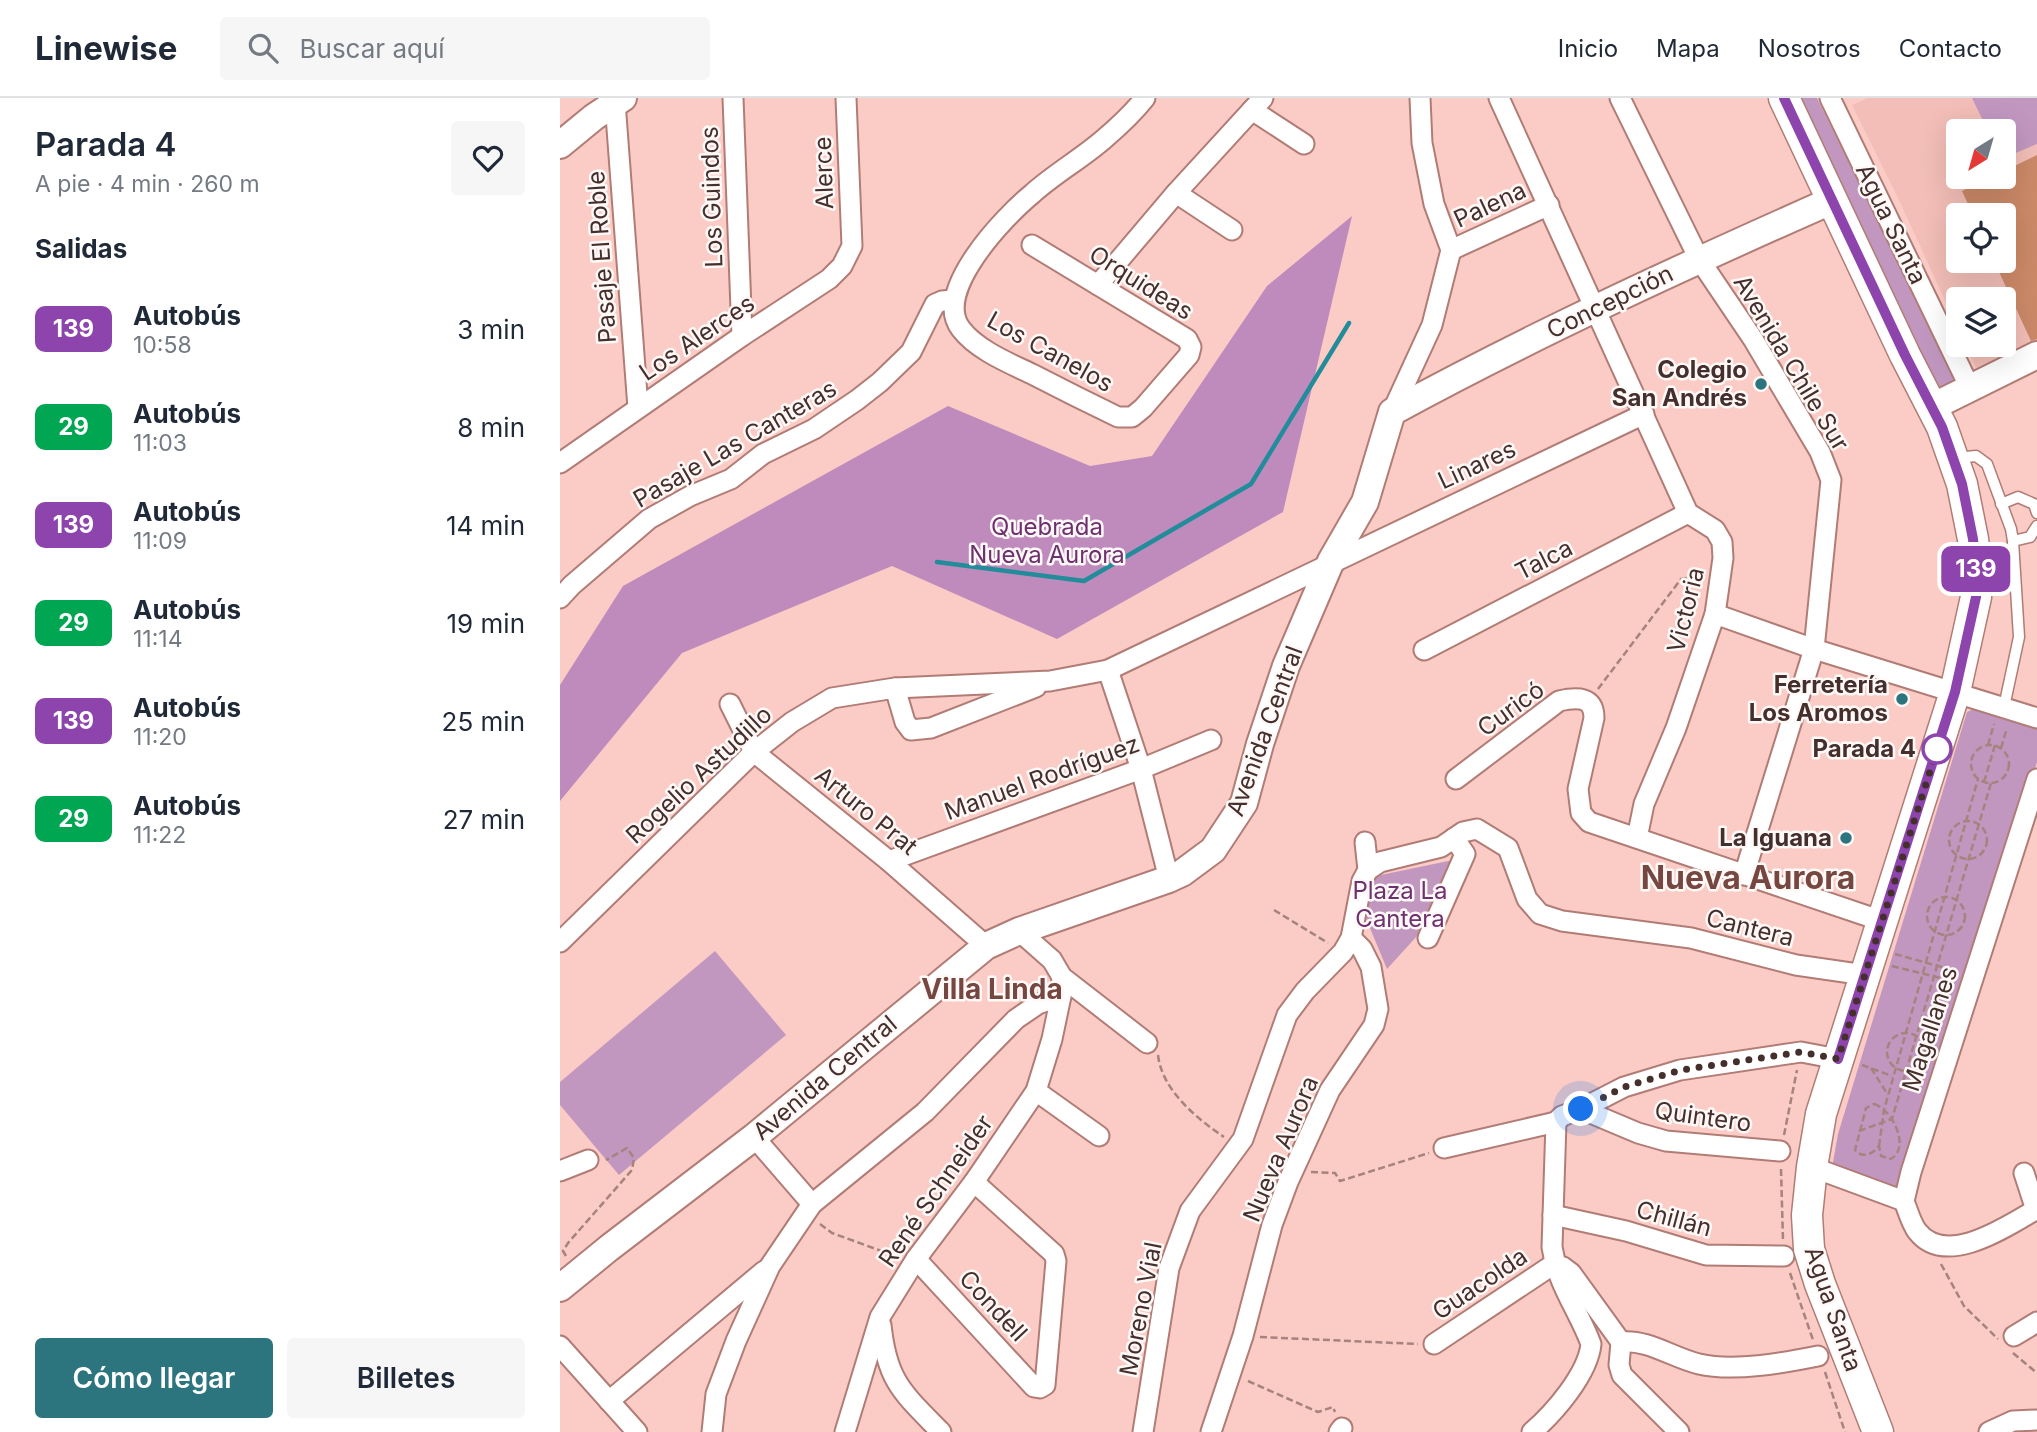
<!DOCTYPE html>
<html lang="es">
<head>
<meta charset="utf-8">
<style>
  body { margin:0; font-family:Inter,sans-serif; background:#f6f6f7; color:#1f2937; height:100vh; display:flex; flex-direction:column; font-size:26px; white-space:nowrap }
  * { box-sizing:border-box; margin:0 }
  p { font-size:23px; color:#747a83 }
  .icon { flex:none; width:38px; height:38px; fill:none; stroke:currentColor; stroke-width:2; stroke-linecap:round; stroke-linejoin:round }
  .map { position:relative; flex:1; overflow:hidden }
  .side { display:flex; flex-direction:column; background:#fff; width:560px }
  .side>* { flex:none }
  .badge { padding:0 14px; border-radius:10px; font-size:24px; line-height:46px }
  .needle { width:46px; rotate:217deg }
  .controls { position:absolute; left:1386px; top:21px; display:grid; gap:14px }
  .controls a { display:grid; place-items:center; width:70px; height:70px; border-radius:7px; background:#fff; box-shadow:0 7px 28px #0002; font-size:35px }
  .you { position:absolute; width:35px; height:35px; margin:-18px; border:5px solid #fff; border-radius:50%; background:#1a73e8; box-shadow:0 0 0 10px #1a73e833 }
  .map>.badge { position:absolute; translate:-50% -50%; box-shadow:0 0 0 4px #fff }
  h2 { padding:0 35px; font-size:26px; line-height:63px }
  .round { display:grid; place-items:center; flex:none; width:74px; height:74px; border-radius:7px; background:#f6f6f7 }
  .overview { display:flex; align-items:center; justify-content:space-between; height:119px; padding:0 35px }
  h1 { font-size:33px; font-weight:600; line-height:52px }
  .primary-button { display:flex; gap:14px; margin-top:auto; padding:14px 35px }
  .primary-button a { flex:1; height:80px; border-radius:7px; background:#2c747e; color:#fff; font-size:28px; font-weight:600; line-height:80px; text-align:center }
  .primary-button a+a { background:#f6f6f7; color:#1f2937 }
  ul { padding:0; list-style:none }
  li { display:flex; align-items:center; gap:21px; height:98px; padding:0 35px }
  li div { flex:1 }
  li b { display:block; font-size:26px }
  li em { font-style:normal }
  li .badge { min-width:77px; font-weight:700; text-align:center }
  header { display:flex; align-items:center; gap:42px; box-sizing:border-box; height:98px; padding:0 35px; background:#fff; border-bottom:2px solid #e0e1e3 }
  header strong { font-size:33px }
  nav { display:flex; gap:38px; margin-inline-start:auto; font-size:24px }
  .search { width:490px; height:63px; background:#f6f6f7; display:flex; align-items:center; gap:18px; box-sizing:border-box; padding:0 24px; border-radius:7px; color:#747a83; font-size:26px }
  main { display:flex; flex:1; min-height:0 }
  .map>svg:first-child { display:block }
  .built { fill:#f2beb7; fill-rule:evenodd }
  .green { fill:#c197bf }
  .forest { fill:#bf8bbd }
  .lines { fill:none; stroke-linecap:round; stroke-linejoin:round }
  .stream { stroke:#228c9a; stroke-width:4.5 }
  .building { fill:#cb8968 }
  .lane-casing { stroke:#b17c75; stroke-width:13 }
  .street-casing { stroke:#b17c75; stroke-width:23 }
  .secondary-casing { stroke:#b17c75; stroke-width:30 }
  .primary-casing { stroke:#b17c75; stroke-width:33 }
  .path { stroke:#a6837e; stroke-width:2.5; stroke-dasharray:7 3.5; stroke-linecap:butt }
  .lane { stroke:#fff; stroke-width:10 }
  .street { stroke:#fff; stroke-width:19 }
  .secondary { stroke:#fff; stroke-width:26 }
  .primary { stroke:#fff; stroke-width:30 }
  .line-casing { stroke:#fff; stroke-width:16 }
  .line { stroke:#8e44ad; stroke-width:10 }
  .walk { stroke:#452f2c; stroke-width:7; stroke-dasharray:0 12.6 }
  .poi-dot { fill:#2c747e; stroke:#fef8f7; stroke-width:2.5 }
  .stop-dot { fill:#fff; stroke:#8e44ad; stroke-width:3.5 }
  .labels { text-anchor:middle; stroke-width:5; stroke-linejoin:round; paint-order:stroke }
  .street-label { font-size:24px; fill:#452f2c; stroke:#fef8f7 }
  .poi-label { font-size:24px; font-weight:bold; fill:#452f2c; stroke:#fef8f7; text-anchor:end }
  .park-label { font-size:24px; fill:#6f306f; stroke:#fef8f7 }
  .stop-label { font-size:24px; font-weight:bold; fill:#452f2c; stroke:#fef8f7; text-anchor:end }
  .quarter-label { font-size:28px; font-weight:bold; fill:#764640; stroke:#fef8f7 }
  .district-label { font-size:32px; font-weight:bold; fill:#764640; stroke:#fef8f7 }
</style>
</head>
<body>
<header>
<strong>Linewise</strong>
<div class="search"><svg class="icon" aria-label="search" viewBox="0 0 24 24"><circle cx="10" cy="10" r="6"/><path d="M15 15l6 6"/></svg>Buscar aquí</div>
<nav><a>Inicio</a><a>Mapa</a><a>Nosotros</a><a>Contacto</a></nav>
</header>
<main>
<section class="side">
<div class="overview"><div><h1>Parada 4</h1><p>A pie · 4 min · 260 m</p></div><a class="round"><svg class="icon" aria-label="heart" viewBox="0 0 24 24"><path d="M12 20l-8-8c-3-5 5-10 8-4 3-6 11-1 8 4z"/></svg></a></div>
<h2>Salidas</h2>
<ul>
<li><span class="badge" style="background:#8e44ad;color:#fff">139</span><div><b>Autobús</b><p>10:58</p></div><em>3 min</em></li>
<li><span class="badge" style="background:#00a651;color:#fff">29</span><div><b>Autobús</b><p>11:03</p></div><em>8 min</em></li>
<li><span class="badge" style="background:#8e44ad;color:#fff">139</span><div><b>Autobús</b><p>11:09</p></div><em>14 min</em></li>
<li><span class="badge" style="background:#00a651;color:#fff">29</span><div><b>Autobús</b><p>11:14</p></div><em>19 min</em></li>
<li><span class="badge" style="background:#8e44ad;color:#fff">139</span><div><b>Autobús</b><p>11:20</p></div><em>25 min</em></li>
<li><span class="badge" style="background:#00a651;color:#fff">29</span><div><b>Autobús</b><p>11:22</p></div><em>27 min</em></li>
</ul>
<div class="primary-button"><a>Cómo llegar</a><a>Billetes</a></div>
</section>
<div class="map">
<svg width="1477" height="1334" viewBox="0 0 1477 1334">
  <rect width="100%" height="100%" fill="#fbccc5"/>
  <!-- built -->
  <path class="built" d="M1308 0H1412L1428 33H1398V79H1444V60L1477 46V243L1416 270 1405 247H1444V201H1398V231L1340 104 1292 7ZM1398 117H1444V163H1398Z"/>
  <!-- green -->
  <g class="green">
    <path d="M1228 0H1257L1400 288 1374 301Z"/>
    <path d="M1412 0H1477V46L1444 60V33H1428Z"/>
    <path d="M1419 608 1477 627V664L1341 1089 1330 1092 1275 1071 1273 1064 1278 1036 1407 614Z"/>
    <path d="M898 761 867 827 827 871 805 818 811 779Z"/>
    <path d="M155 853 226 937 59 1077 0 1007V984Z"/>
  </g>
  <!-- forest -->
  <path class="forest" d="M792 118 723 414 497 541 332 468 122 555 0 703V587L63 488 388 308 530 368 592 358 707 188Z"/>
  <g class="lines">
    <!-- stream -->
    <path class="stream" d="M377 464 524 483 691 386 789 225"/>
  </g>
  <!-- building -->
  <path class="building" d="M1477 57V241L1471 243 1434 163H1444V117H1413L1402 93 1432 79H1444V73Z"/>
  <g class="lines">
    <defs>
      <g id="lane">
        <path d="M1396 360 1416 358 1427 366 1451 431 1453 443 1459 539 1444 609"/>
        <path d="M1441 406 1458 399 1474 406 1477 415"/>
        <path d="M1453 443 1470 439 1477 428"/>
      </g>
      <g id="street">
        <path d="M173 0 182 238"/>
        <path d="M939 0 1128 415 1155 432 1162 444 1163 460 1155 516 1116 630 1084 706 1077 740"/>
        <path d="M1060 0 1139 161 1193 241 1260 354 1271 382 1254 551 1184 777"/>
        <path d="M1270 0 1410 290"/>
        <path d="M55 4 78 310"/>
        <path d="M692 12 744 46"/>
        <path d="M616 95 672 132"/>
        <path d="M472 147 627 241 631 249 629 257 583 310 572 319H558C529 305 501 291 472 276 449 265 417 252 401 231 372 194 444 119 472 96 494 76 521 61 544 41 558 29 573 15 585 0"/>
        <path d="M891 152 989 107"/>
        <path d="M538 187 616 95 703 0"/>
        <path d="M832 314 872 227 891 152 874 106 862 45 860 0"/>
        <path d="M0 365 182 238 269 181 282 168 292 148 286 0"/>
        <path d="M0 500 12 487 89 421 130 398 171 381 203 356 254 331 297 302 320 284 351 254 375 206 382 203 393 202"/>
        <path d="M1155 516 1254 551 1477 620"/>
        <path d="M864 552 1128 415"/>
        <path d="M548 572 581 671 609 781"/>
        <path d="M335 590 345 624 351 632 371 630 476 589"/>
        <path d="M170 606 194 654 329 763 426 848"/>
        <path d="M896 681 999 603C1017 599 1034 598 1034 620L1018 691 1021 715 1029 724 1322 823"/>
        <path d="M805 744 808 772"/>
        <path d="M329 763 581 671 651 642"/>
        <path d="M459 833 492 862 502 879 587 945"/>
        <path d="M868 840 905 756 894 740"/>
        <path d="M0 844 194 654 232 624 272 600 335 590 490 583 548 572 1084 316"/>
        <path d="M476 993 539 1038"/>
        <path d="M1021 1011 1078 1035 1106 1043 1220 1053"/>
        <path d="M194 1039 252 1106"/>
        <path d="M884 1050 996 1024"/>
        <path d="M1252 1069 1344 1103"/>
        <path d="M0 1073 28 1062"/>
        <path d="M1464 1075 1476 1112"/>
        <path d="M1344 1103 1351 1074 1477 681"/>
        <path d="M1344 1103C1348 1113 1351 1125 1357 1133 1386 1171 1449 1127 1477 1111"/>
        <path d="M993 1117 1066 1133 1146 1157 1224 1158"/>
        <path d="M356 1161 474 1289 480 1290 485 1287 496 1163 494 1156 414 1084"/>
        <path d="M321 1227C327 1284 343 1295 381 1334"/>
        <path d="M1454 1238 1477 1224"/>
        <path d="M1061 1244 1059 1267 1062 1277 1119 1334"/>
        <path d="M874 1246 994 1166 1003 1169 1011 1175 1061 1244C1088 1241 1113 1260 1139 1266 1174 1274 1223 1265 1258 1258"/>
        <path d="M0 1248 77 1334"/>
        <path d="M49 1303 204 1173"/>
        <path d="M152 1334 156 1296 176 1243 210 1168 252 1106 365 1014 456 921 478 906 501 898"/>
        <path d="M285 1334 320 1219 356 1161 414 1084 476 993 492 941 501 898 502 879"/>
        <path d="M583 1334 609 1170 630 1113 683 1041 727 917 745 893 783 854 791 840 802 783 808 772 820 764 881 749 903 734 917 731 948 750 967 801 980 816 1002 823 1131 840 1236 867 1305 877"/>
        <path d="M651 1334 683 1238 712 1127 728 1084 770 992 814 927 818 911 811 869 802 851 791 840"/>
        <path d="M779 1334 782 1330"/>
        <path d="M972 1334C994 1315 1028 1276 1031 1246 1018 1211 998 1188 992 1149L996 1024 1002 1018 1021 1011 1064 989 1120 972 1241 954 1278 961"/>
        <path d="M1429 1334 1453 1323 1477 1322"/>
      </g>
      <g id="secondary">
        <path d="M0 47 34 19 63 0"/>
        <path d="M1372 309 1477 257"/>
        <path d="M0 1190 49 1150 194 1039 426 848 459 833 609 781 622 775 653 752 684 705 700 646 726 568 771 463 805 404 832 314C975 236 1124 168 1273 102"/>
      </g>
      <path id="primary" d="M1224 0 1345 257 1382 329 1402 386 1413 441 1417 477 1416 499 1395 594 1261 1016 1252 1069 1247 1117 1249 1151 1260 1186 1318 1334"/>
    </defs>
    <!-- lane casing -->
    <use href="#lane" class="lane-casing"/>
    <!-- street casing -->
    <use href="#street" class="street-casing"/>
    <!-- secondary casing -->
    <use href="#secondary" class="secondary-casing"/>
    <!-- primary casing -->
    <use href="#primary" class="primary-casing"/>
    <!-- path -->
    <g class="path">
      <path d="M1038 591 1121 481 1145 477"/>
      <circle cx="1430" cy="666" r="19"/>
      <path d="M1428 647 1434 626"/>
      <path d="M1441 650 1447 630"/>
      <path d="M1424 684 1435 647"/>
      <circle cx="1408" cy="742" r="19"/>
      <circle cx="1386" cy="818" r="19"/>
      <path d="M714 812 768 845"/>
      <path d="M1335 856 1396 873"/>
      <path d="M1332 868 1393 883"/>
      <circle cx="1346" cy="954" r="19"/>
      <path d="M598 957C602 992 636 1020 664 1039"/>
      <path d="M1302 967 1332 978"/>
      <path d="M1311 970 1328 997"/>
      <path d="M1314 1006C1332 1011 1351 1049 1331 1061L1321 1058 1319 1048C1313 1056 1303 1061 1295 1052L1306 1010Z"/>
      <path d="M1299 1033 1332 1021 1431 685"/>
      <path d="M1224 1037 1237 972"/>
      <path d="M1319 1048 1324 1012 1418 681"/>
      <path d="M1221 1071 1223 1142"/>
      <path d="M751 1074 775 1075 780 1083 869 1055"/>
      <path d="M260 1126 272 1135 338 1159"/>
      <path d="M6 1158 3 1153 8 1145 72 1072 74 1060 67 1050 46 1062"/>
      <path d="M1381 1166 1404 1208 1438 1241"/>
      <path d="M1230 1175 1253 1242"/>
      <path d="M700 1239 858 1246"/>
      <path d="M1453 1255 1477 1275"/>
      <path d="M1265 1274 1285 1334"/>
      <path d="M688 1283 758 1314 773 1309 775 1314"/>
    </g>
    <!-- lane -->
    <use href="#lane" class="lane"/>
    <!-- street -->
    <use href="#street" class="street"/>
    <!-- secondary -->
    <use href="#secondary" class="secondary"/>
    <!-- primary -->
    <use href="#primary" class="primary"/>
  </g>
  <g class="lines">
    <defs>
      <path id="line" d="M1224 0 1345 257 1382 329 1402 386 1413 441 1417 477 1416 499 1395 594 1278 961"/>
    </defs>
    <!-- line casing -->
    <use href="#line" class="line-casing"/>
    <!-- line -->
    <use href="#line" class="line"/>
    <!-- walk -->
    <path class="walk" d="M1021 1011 1064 989 1121 972 1241 954 1278 961 1380 642 1377 651"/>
  </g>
  <!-- markers -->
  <g class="poi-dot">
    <circle cx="1201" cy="286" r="7"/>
    <circle cx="1342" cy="601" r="7"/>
    <circle cx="1286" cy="740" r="7"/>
  </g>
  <circle class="stop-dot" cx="1377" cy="651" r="14"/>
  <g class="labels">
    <!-- street labels -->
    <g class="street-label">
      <text transform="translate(264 75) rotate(-92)" y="8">Alerce</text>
      <text transform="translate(152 99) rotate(-92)" y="8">Los Guindos</text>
      <text transform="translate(930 107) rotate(-25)" y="8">Palena</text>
      <text transform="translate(1331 126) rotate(64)" y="8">Agua Santa</text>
      <text transform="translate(42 159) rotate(-94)" y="8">Pasaje El Roble</text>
      <text transform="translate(581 185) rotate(32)" y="8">Orquideas</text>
      <text transform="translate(1050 204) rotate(-26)" y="8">Concepción</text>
      <text transform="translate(137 240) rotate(-34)" y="8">Los Alerces</text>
      <text transform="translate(490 254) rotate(29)" y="8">Los Canelos</text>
      <text transform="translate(1231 265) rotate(59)" y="8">Avenida Chile Sur</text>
      <text transform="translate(175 346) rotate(-30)" y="8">Pasaje Las Canteras</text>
      <text transform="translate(917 367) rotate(-25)" y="8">Linares</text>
      <text transform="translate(984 462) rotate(-27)" y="8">Talca</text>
      <text transform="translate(1126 512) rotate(-76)" y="8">Victoria</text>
      <text transform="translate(951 611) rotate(-36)" y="8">Curicó</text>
      <text transform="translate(705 633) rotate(-70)" y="8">Avenida Central</text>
      <text transform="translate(139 677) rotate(-43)" y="8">Rogelio Astudillo</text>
      <text transform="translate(482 680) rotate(-20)" y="8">Manuel Rodríguez</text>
      <text transform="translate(306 713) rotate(39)" y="8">Arturo Prat</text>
      <text transform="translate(1190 830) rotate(14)" y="8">Cantera</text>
      <text transform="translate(1370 931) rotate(-72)" y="8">Magallanes</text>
      <text transform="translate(265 980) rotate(-40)" y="8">Avenida Central</text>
      <text transform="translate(1143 1019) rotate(8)" y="8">Quintero</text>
      <text transform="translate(721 1051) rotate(-67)" y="8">Nueva Aurora</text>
      <text transform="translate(376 1093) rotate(-55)" y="8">René Schneider</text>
      <text transform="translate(1114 1121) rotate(15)" y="8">Chillán</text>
      <text transform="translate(920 1186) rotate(-34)" y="8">Guacolda</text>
      <text transform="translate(433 1208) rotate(47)" y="8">Condell</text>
      <text transform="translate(581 1211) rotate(-79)" y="8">Moreno Vial</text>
      <text transform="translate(1273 1211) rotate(71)" y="8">Agua Santa</text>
    </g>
    <!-- poi labels -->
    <g class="poi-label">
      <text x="1187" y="280">Colegio<tspan x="1187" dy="28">San Andrés</tspan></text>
      <text x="1328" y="595">Ferretería<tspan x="1328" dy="28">Los Aromos</tspan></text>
      <text x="1272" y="748">La Iguana</text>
    </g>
    <!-- park labels -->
    <g class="park-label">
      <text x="487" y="437">Quebrada<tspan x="487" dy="28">Nueva Aurora</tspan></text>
      <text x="840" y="801">Plaza La<tspan x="840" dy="28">Cantera</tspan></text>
    </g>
    <!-- stop labels -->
    <g class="stop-label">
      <text x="1356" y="659">Parada 4</text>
    </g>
    <!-- quarter labels -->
    <g class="quarter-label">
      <text x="432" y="901">Villa Linda</text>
    </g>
    <!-- district labels -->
    <g class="district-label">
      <text x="1188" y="791">Nueva Aurora</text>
    </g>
  </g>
</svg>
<div class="controls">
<a><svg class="needle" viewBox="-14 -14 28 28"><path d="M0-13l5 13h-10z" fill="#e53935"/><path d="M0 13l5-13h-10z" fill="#747a83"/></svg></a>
<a><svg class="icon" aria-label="locate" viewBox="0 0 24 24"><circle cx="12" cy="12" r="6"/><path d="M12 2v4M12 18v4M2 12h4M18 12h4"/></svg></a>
<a><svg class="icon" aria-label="layers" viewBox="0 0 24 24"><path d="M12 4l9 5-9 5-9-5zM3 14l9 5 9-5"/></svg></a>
</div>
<div class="you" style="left:1021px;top:1011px"></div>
<b class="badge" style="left:1416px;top:471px;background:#8e44ad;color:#fff">139</b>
</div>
</main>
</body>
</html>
